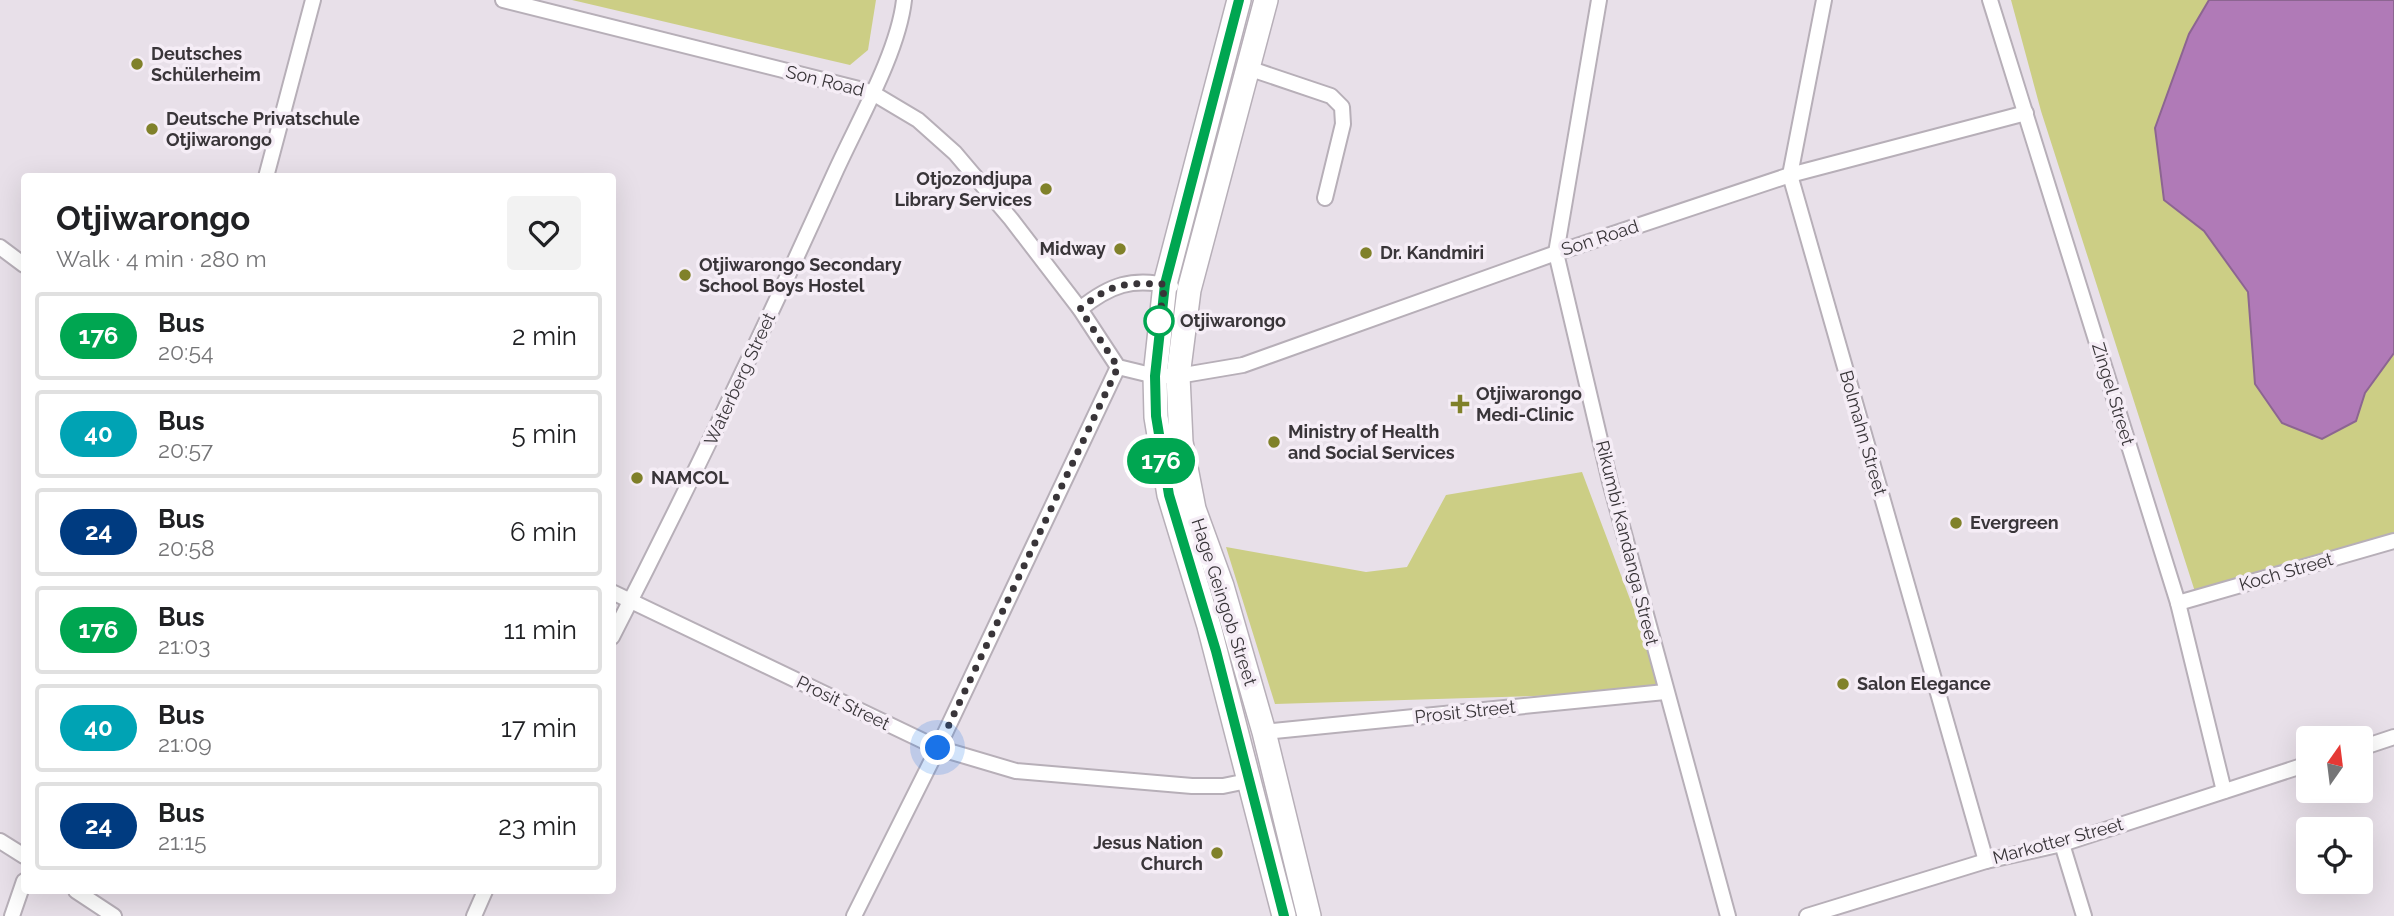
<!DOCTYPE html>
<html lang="en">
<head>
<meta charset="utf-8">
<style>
  body { margin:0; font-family:Raleway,sans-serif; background:#f2f2f2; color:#202124; height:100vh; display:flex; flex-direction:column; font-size:26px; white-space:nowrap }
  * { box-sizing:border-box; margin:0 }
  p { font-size:23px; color:#757577 }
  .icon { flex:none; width:38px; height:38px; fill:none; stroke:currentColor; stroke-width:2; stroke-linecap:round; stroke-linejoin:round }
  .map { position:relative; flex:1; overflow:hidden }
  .side { position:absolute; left:21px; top:173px; width:595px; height:721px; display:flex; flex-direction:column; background:#fff; border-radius:7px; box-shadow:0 7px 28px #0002 }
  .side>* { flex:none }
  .badge { padding:0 14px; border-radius:23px; font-size:24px; line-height:46px }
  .needle { width:46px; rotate:14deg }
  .buttons { position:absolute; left:2296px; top:726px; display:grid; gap:14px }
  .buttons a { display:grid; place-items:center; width:77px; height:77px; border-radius:7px; background:#fff; box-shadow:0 7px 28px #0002; font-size:35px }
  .you { position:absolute; width:35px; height:35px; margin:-18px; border:5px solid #fff; border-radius:50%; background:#1a73e8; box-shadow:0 0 0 10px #1a73e833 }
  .map>.badge { position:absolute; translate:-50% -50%; box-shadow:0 0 0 4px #fff }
  .round { display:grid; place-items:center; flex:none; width:74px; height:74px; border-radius:7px; background:#f2f2f2 }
  .overview { display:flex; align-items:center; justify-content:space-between; height:119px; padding:0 35px }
  h1 { font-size:33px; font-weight:700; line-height:52px }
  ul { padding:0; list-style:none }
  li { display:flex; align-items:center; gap:21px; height:88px; margin:0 14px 10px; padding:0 21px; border:4px solid #e0e0e0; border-radius:7px }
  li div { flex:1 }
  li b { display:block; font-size:26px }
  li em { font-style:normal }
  li .badge { min-width:77px; font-weight:700; text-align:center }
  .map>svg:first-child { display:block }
  .green { fill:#ccce85 }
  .water { fill:#b07ab7; stroke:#8c6591; stroke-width:2 }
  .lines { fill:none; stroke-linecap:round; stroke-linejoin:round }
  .minor-casing { stroke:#b7afb8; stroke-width:18 }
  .trunk-casing { stroke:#b7afb8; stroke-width:26 }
  .minor { stroke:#fff; stroke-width:14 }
  .trunk { stroke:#fff; stroke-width:23 }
  .line-casing { stroke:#fff; stroke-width:16 }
  .line { stroke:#00a651; stroke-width:10 }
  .walk { stroke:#393539; stroke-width:7; stroke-dasharray:0 12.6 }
  .poi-dot { fill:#80812a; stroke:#f5edf6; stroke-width:2.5 }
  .stop-dot { fill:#fff; stroke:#00a651; stroke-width:3.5 }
  .labels { text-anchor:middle; stroke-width:7; stroke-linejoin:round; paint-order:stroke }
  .poi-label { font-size:18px; font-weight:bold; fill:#393539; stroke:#f5edf6; text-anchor:start }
  .street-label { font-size:18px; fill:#393539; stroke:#f5edf6 }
  .stop-label { font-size:18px; font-weight:bold; fill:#393539; stroke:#f5edf6; text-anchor:start }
</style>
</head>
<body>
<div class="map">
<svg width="2394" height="916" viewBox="0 0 2394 916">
  <rect width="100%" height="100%" fill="#e8e0e9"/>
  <!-- green -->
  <g class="green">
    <path d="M572 0H876L868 50 850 65Z"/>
    <path d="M2011 0H2209L2189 34 2164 200 2204 231 2249 292 2255 384 2356 421 2365 393 2394 353V541L2197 598 2041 111Z"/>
    <path d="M1582 472 1665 692 1275 704 1226 547 1366 572 1407 567 1446 495Z"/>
  </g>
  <!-- water -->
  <path class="water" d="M2209 0H2394V353L2365 393 2356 421 2322 439 2282 423 2255 384 2248 292 2204 231 2164 200 2155 128 2189 34Z"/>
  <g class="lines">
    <defs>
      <g id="minor">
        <path d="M503 0 871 92 918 120 955 153 1011 219 1080 309 1118 367 1155 376H1178L1243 365 1556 253 1790 175 2026 113"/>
        <path d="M1599 0 1556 253 1610 482 1728 916"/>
        <path d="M1824 0 1790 175 1986 861"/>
        <path d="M1990 0 2178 603 2224 791"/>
        <path d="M1248 68 1331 96 1342 107 1343 124 1325 198"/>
        <path d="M266 177 313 0"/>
        <path d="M0 247 24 265"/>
        <path d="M1080 309C1110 285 1132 277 1171 286"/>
        <path d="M612 592 938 748 1016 771 1192 786H1223L1252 780"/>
        <path d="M2178 603 2394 541"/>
        <path d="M612 637C690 485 763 332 833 177 856 125 898 54 904 0"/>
        <path d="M1264 732 1665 692"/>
        <path d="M2361 748 2394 737"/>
        <path d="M0 841 24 856"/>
        <path d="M2062 844 2084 916"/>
        <path d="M76 891 114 916"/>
        <path d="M12 916 24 881"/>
        <path d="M474 916 485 891"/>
        <path d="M854 916 938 748 1118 367"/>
        <path d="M1807 916 1986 861 2062 844 2308 764"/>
      </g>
      <g id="trunk">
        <path d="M1239 0 1165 284 1155 376 1156 417 1169 495 1209 626 1284 916"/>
        <path d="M1266 0 1189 290 1178 376 1181 442 1194 509 1222 586 1264 732 1309 916"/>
      </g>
    </defs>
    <!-- minor casing -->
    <use href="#minor" class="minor-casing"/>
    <!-- trunk casing -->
    <use href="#trunk" class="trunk-casing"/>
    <!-- minor -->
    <use href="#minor" class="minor"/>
    <!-- trunk -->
    <use href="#trunk" class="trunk"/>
  </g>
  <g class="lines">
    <defs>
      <path id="line" d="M1239 0 1165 284 1155 376 1156 416 1169 495 1216 651 1284 916"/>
    </defs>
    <!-- line casing -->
    <use href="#line" class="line-casing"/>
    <!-- line -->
    <use href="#line" class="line"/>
    <!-- walk -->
    <path class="walk" d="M938 748 1118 367 1080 309C1113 282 1124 283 1165 284L1159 321"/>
  </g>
  <!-- markers -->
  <g class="poi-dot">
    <circle cx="137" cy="64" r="7"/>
    <circle cx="152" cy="129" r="7"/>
    <circle cx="1046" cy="189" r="7"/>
    <circle cx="1120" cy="249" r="7"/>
    <circle cx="1366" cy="253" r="7"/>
    <circle cx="685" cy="275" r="7"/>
    <path d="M1456.5 393.5h7v7h7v7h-7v7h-7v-7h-7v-7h7z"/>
    <circle cx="1274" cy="442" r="7"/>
    <circle cx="637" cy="478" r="7"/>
    <circle cx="1956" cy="523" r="7"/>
    <circle cx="1843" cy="684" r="7"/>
    <circle cx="1217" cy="853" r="7"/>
  </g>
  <circle class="stop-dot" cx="1159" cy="321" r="14"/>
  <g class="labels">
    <!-- poi labels -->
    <g class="poi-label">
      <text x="151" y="60">Deutsches<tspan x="151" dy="21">Schülerheim</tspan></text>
      <text x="166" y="125">Deutsche Privatschule<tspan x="166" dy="21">Otjiwarongo</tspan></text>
      <text x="1032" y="185" text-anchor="end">Otjozondjupa<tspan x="1032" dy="21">Library Services</tspan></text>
      <text x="1106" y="255" text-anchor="end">Midway</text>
      <text x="1380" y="259">Dr. Kandmiri</text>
      <text x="699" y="271">Otjiwarongo Secondary<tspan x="699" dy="21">School Boys Hostel</tspan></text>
      <text x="1476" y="400">Otjiwarongo<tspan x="1476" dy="21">Medi-Clinic</tspan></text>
      <text x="1288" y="438">Ministry of Health<tspan x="1288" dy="21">and Social Services</tspan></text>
      <text x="651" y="484">NAMCOL</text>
      <text x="1970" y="529">Evergreen</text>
      <text x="1857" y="690">Salon Elegance</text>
      <text x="1203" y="849" text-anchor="end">Jesus Nation<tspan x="1203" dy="21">Church</tspan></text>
    </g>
    <!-- street labels -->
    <g class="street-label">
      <text transform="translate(825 81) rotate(14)" y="6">Son Road</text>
      <text transform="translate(1600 238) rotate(-18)" y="6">Son Road</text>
      <text transform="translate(740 379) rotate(-65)" y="6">Waterberg Street</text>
      <text transform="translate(2113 394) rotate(73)" y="6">Zingel Street</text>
      <text transform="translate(1863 433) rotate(74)" y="6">Bolmahn Street</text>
      <text transform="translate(1627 543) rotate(76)" y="6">Rikumbi Kandanga Street</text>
      <text transform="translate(2286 572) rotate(-16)" y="6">Koch Street</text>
      <text transform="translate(1224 602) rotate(72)" y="6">Hage Geingob Street</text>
      <text transform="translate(843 703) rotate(26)" y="6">Prosit Street</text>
      <text transform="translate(1465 712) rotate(-6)" y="6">Prosit Street</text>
      <text transform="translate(2058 841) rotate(-15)" y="6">Markotter Street</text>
    </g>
    <!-- stop labels -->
    <g class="stop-label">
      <text x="1180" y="327">Otjiwarongo</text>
    </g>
  </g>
</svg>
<div class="buttons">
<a><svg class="needle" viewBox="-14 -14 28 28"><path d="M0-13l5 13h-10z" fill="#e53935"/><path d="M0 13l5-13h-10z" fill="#757577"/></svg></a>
<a><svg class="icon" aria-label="locate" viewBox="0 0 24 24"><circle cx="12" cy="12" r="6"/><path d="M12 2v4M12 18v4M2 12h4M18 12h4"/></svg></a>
</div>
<div class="you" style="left:938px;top:748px"></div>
<b class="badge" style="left:1161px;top:461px;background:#00a651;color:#fff">176</b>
<section class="side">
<div class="overview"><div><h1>Otjiwarongo</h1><p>Walk · 4 min · 280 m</p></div><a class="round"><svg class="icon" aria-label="heart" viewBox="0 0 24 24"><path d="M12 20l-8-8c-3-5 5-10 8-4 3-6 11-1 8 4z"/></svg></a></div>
<ul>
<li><span class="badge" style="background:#00a651;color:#fff">176</span><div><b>Bus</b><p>20:54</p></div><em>2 min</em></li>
<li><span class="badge" style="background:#00a3b4;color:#fff">40</span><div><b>Bus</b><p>20:57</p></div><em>5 min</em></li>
<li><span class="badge" style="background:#003b80;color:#fff">24</span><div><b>Bus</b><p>20:58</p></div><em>6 min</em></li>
<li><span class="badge" style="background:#00a651;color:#fff">176</span><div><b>Bus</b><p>21:03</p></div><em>11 min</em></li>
<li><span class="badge" style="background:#00a3b4;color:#fff">40</span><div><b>Bus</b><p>21:09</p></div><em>17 min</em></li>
<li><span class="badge" style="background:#003b80;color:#fff">24</span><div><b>Bus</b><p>21:15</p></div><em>23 min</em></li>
</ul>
</section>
</div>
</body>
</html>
